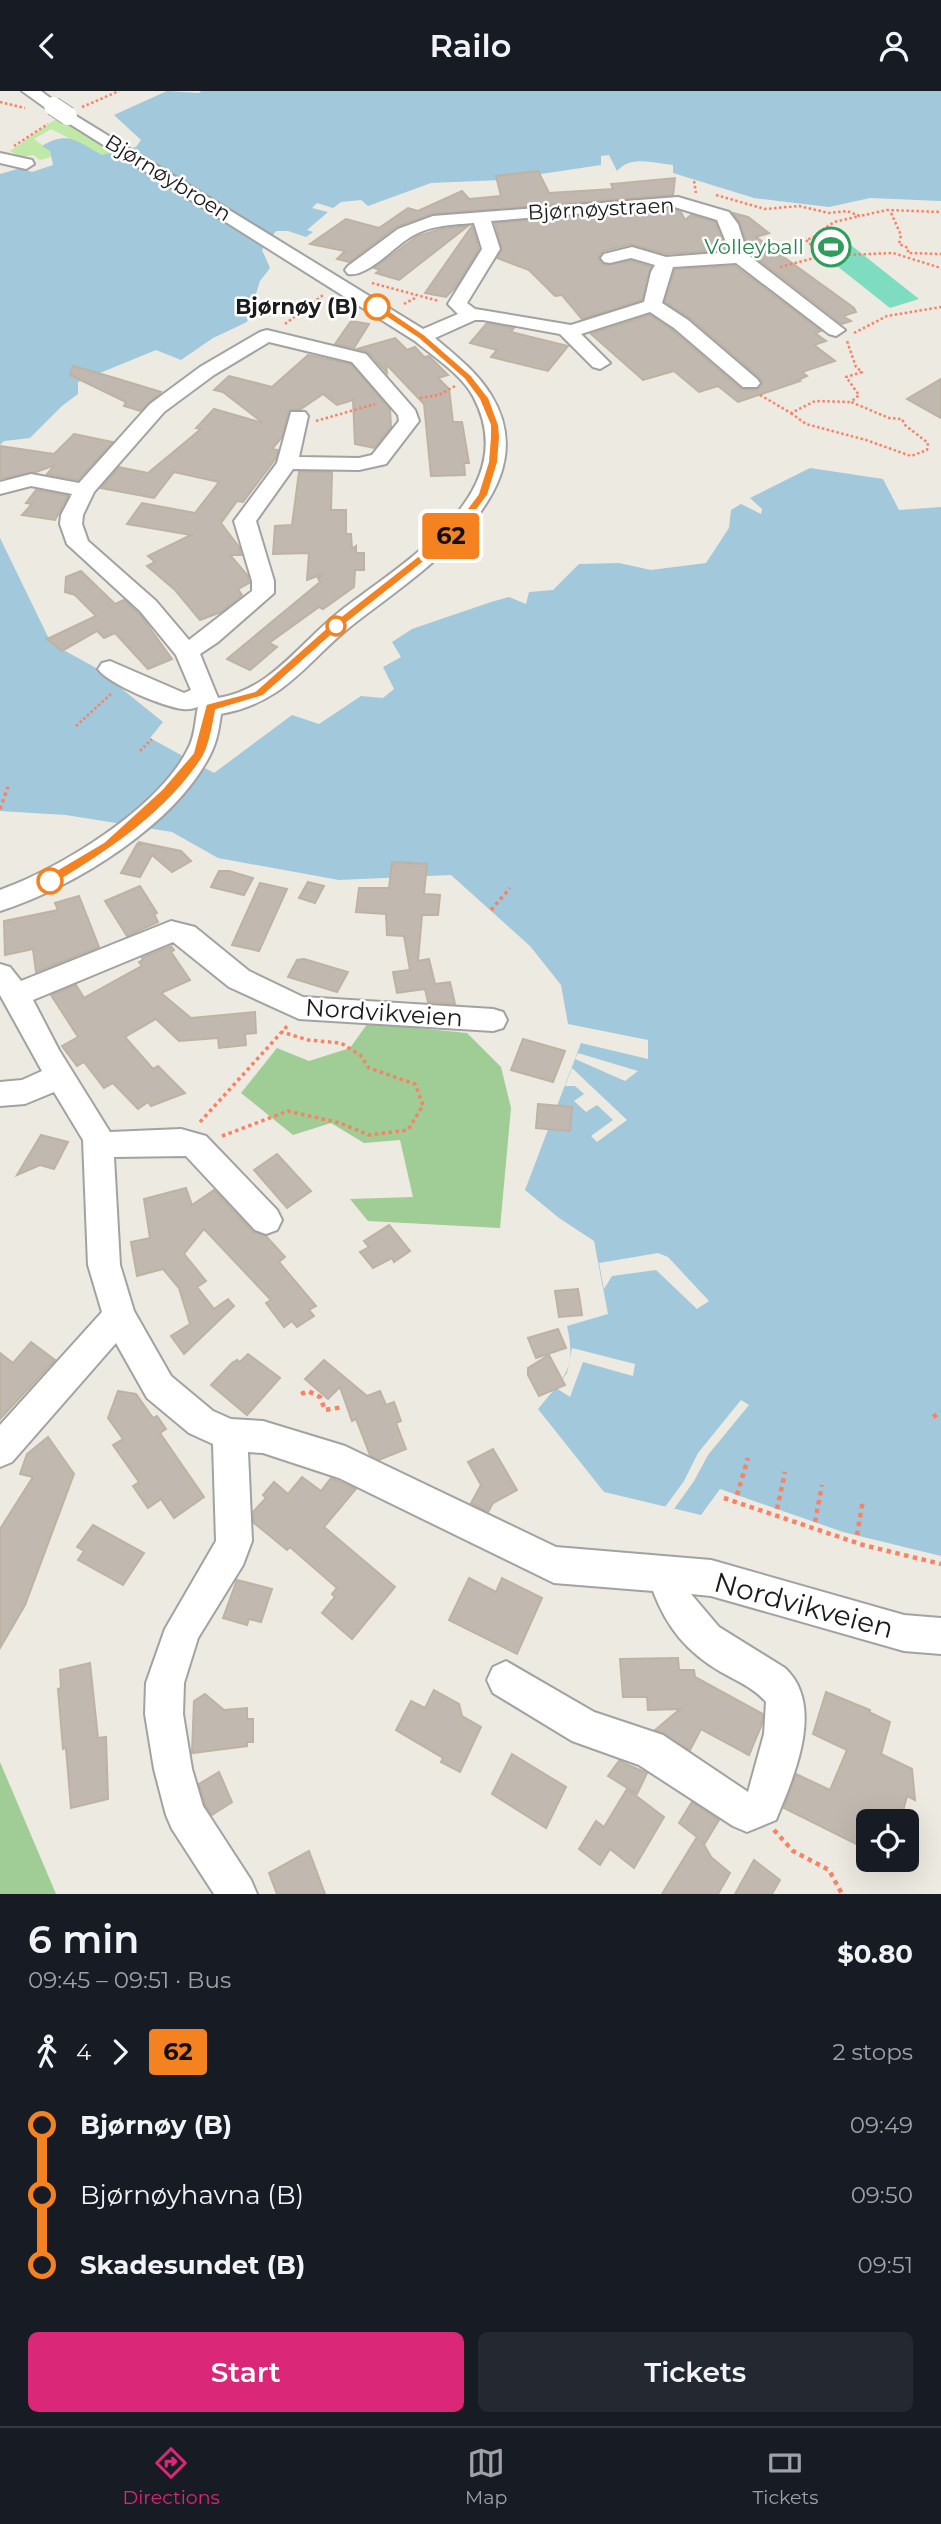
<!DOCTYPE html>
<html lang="en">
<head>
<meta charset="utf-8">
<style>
  body { margin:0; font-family:Montserrat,sans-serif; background:#242831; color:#f1f3f6; height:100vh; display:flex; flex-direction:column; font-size:26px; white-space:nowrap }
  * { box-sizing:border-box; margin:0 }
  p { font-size:23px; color:#9ea1a6 }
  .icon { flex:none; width:38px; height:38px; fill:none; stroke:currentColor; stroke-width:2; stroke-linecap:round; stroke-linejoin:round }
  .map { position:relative; height:1803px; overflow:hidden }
  .details { display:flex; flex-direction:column; background:#171b24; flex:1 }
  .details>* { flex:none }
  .badge { padding:0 14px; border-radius:5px; font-size:24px; line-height:46px }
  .tools { position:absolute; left:856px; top:1718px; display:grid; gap:14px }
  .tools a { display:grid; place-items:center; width:63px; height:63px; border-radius:10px; background:#171b24; box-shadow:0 7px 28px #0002; font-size:35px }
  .map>.badge { position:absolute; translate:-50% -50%; box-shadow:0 0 0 4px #fff }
  .legs { display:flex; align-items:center; gap:10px; height:77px; padding:0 28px; font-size:23px }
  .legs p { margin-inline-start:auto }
  .summary { display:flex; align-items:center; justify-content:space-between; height:119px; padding:0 28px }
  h1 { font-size:38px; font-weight:600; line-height:52px }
  .cta { display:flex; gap:14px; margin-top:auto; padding:14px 28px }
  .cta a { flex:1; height:80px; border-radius:10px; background:#db2777; color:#fff; font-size:28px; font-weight:600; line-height:80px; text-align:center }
  .cta a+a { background:#242831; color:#f1f3f6 }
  ul { padding:0 28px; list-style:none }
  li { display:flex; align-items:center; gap:24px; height:70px; font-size:26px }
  li i { display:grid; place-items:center; width:10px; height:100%; margin:0 9px; background:currentColor }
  li i::after { content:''; width:18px; height:18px; margin:-9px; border:5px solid; border-radius:50%; background:#171b24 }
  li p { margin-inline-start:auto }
  li:first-child i { background:linear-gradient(#0000 50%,currentColor 0) }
  li:last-child i { background:linear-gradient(currentColor 50%,#0000 0) }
  header { display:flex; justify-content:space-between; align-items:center; height:91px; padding:0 28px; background:#171b24; font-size:32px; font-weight:600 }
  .tab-bar { display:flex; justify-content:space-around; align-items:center; height:98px; border-top:2px solid #363941; background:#171b24; font-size:19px; color:#9ea1a6 }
  .tab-bar a { display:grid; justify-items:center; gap:4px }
  .tab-bar .current { color:#db2777 }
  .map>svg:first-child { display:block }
  .grass { fill:#c0e8a6 }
  .forest { fill:#a0cc95 }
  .pitch { fill:#7eddc1 }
  .water { fill:#a1c8db }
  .pier { fill:#edeae1 }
  .building { fill:#c1b9b0; stroke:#beb2a3; stroke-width:2 }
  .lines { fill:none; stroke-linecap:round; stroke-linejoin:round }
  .minor-casing { stroke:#a2a2a2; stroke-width:4 }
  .path-far2 { stroke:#f98266; stroke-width:2.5; stroke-dasharray:2.5 2.5; stroke-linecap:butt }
  .path-far1 { stroke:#f98266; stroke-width:3.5; stroke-dasharray:3.5 3.5; stroke-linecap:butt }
  .path { stroke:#f98266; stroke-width:4.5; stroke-dasharray:4.5 4.5; stroke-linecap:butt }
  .minor { fill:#fff; fill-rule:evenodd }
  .minor-bridge-casing { stroke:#a2a2a2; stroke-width:20; stroke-linecap:butt }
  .minor-bridge { stroke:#fff; stroke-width:18 }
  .line-1 { fill:#f58220; stroke:#fff; stroke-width:2 }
  .stop-1-dot { fill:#fff; stroke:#f58220; stroke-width:3.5 }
  .labels { text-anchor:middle; stroke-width:5; stroke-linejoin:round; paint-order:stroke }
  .far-street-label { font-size:21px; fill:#1b1b1b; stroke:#fff }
  .far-leisure-label { font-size:21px; fill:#27864d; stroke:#fff; text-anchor:end }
  .far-stop-label { font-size:21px; font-weight:bold; fill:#1b1b1b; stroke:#fff; text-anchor:end }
  .street-label { font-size:24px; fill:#1b1b1b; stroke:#fff }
  .near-street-label { font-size:28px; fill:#1b1b1b; stroke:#fff }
</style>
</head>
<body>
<header><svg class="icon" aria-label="back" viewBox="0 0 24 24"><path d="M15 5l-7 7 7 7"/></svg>Railo<svg class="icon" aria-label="person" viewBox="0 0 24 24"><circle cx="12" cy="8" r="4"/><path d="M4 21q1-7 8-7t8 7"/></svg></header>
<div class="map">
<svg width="941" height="1803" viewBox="0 0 941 1803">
  <rect width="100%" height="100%" fill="#edeae1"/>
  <!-- grass -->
  <path class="grass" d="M59 26 119 62 102 64 51 38 34 48 50 60 51 66 40 69 33 64 21 66 10 60Z"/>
  <!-- forest -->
  <g class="forest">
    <path d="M368 932 467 942 501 976 511 1017 500 1137 368 1130 350 1108 413 1106 400 1049 364 1052 331 1032 293 1044 241 1002 277 957 309 970 350 957Z"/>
    <path d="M0 1671 56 1803H0Z"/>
  </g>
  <!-- pitch -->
  <path class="pitch" d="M842 147 919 208 890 217 808 152Z"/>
  <!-- water -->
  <g class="water">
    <path d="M167 0 199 2 201 0H941V110L870 107 829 116 754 107 673 82V74C653 72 631 64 617 80L609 64 601 65V74L501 89 431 92 368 115 361 109 341 111 333 117 317 112 312 117 328 121 307 139 313 141 306 146 288 140H276L262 159 270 177 260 190 247 231 213 247 181 269 156 259 78 291V303L62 315 30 347 4 350 0 354V83L21 77 32 81 53 74 50 60 42 55C68 39 78 51 102 64L136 56 141 49 114 24Z"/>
    <path d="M810 377 883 388 899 419 941 416V1465L843 1441 720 1398 701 1424 604 1401 538 1318C564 1286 577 1279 567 1235L608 1223 594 1150 559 1127 525 1099 581 952 648 968V949L568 933 561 894 530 855 451 784 339 789 218 767 172 741 66 724 0 720V447L51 552 96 577 163 631 150 647 214 682 292 624 319 633 361 605 383 607 394 598 383 576 401 566 392 551 412 538 491 511 509 506 526 513 529 501 553 499 579 473 619 472 651 479 706 472 729 437 731 419 741 413 761 423 762 418 750 407Z"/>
  </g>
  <!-- pier -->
  <g class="pier">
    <path d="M578 962 638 980 625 990 575 968Z"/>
    <path d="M572 977 627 1029 597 1051 591 1045 613 1029 597 1014 586 1021 574 1010 584 1003 575 995H565Z"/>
    <path d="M658 1162 668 1166 709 1210 697 1218 656 1179 612 1185 604 1198 599 1172Z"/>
    <path d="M572 1257 635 1273 633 1285 583 1271 570 1306 556 1297 567 1282Z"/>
    <path d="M741 1309 749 1314 708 1364 694 1390 674 1418 665 1416 684 1390 698 1362Z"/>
  </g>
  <!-- building -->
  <g class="building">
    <path d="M538 80 549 102 613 98 611 93 675 87 673 104 432 123 396 136 349 171 337 168 345 160 310 153 346 128 379 137 408 117 418 120 462 100 469 108 501 105 496 85Z"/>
    <path d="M671 118 681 121 685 129 691 124 715 131 726 159 666 163 631 153 603 160 598 167 604 174 631 170 651 176 642 209 582 228 562 204 555 205 529 179 497 167 502 157 495 132Z"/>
    <path d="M733 122 748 126 769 142 756 146 854 217 856 221 843 225 851 230 842 233 750 162 740 132Z"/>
    <path d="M468 135 399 189 376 182 380 179 374 177 418 145 441 138Z"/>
    <path d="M472 135 479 158 455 197 446 206 425 202Z"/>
    <path d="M735 175 821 240 815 242 826 250 814 254 835 270 802 281 807 285 798 289 800 290 738 311 718 295 699 301 674 280 643 289 591 243 650 224 672 239 741 298 757 299 763 292 759 286 690 227 665 211 675 178Z"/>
    <path d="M351 230 369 233 354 257 335 253Z"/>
    <path d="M487 232 514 237 511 241 568 255 548 280 491 266 497 259 470 252Z"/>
    <path d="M395 247 407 259 415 256 424 266 429 265 448 284 438 287 449 298 453 331H462L469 372H464L465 384 431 385 424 313 386 273 387 282 368 261 357 258Z"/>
    <path d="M308 264 351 273 390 318 391 336 374 357 355 353 353 309 337 314 323 303 301 318 289 319 282 346 272 358 278 359 276 367 243 411 237 410 221 432 239 456 241 464H230L248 485 249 492 238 498 242 504 221 521 200 529 175 499 147 475 155 471 148 465 191 444 127 433 142 412 195 422 219 391 174 381 154 407 101 397 119 376 148 382 201 338 196 337 214 318 263 332 223 301 214 299 229 285 272 296Z"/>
    <path d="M73 275 115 287 161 301 140 320 124 315 126 311 70 284Z"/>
    <path d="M941 288V327L907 308Z"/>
    <path d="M74 343 113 351 78 389 47 383 55 374 36 381 0 388V355L54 363Z"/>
    <path d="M299 381H332L331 419H346V443H351L352 458 356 455V462H364V479H355L354 496 323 518 319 516 269 552 277 556 250 579 227 568 320 491 318 487 323 483 307 489 309 462 273 463 275 435 292 434Z"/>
    <path d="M36 399 68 405 55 429 22 424 32 413 26 412Z"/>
    <path d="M81 480 115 513 124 509 141 525 172 568 148 578 115 542 104 547 97 540 62 560 47 548 96 525 75 504 65 501 66 486Z"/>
    <path d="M138 751 181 760 191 770 172 781 152 764 140 786 121 782 137 753 142 754Z"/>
    <path d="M392 771 427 773 424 803 440 804 438 824H422L418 870 429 868 435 893 450 891 455 913 428 911 425 898 397 902 393 881 410 879 404 845 387 844 386 823 356 821 359 797H389Z"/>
    <path d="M219 780H229L253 787 244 804 211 796Z"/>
    <path d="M308 791 324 795 315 812 299 807Z"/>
    <path d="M260 792 287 798 259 860 232 854Z"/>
    <path d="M140 795 157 822 154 823 158 831 127 845 105 810Z"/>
    <path d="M79 805 99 856 36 881 33 858 5 864 4 830 58 819 55 812Z"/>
    <path d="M171 855 174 859 171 861 190 889 161 902 191 927 255 921 256 942 245 943 246 954 219 957 218 947 179 950 156 928 125 946 153 978 158 975 185 1002 151 1015 148 1011 138 1018 113 992 104 997 84 971 77 975 62 955 78 946 51 904 76 894 84 907 142 875 139 871 143 869 142 867Z"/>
    <path d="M304 868 348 881 337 901 288 886 297 869Z"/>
    <path d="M523 948 565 960 553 991 511 979Z"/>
    <path d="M538 1013 572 1016 570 1040 536 1037Z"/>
    <path d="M41 1044 68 1051 54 1078 40 1074 17 1084Z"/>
    <path d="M277 1063 311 1100 287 1117 254 1079Z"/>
    <path d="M186 1097 192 1114 214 1099 253 1141 266 1145 285 1166 279 1171 316 1215 309 1219 314 1225 297 1236 292 1230 284 1236 266 1212 271 1209 204 1138 184 1163 206 1190 197 1196 214 1218 228 1208 234 1215 184 1263 171 1245 190 1233 179 1197 163 1178 137 1185 131 1151 150 1147 144 1108Z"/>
    <path d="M389 1134 410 1160 394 1171 392 1167 373 1177 360 1161 369 1156 364 1150Z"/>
    <path d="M578 1198 582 1224 559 1226 555 1200Z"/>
    <path d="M558 1238 566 1257 536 1267 528 1247Z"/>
    <path d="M31 1251 55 1269 0 1328V1262L13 1272Z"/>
    <path d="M248 1263 280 1287 247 1324 211 1294 232 1272 237 1269 240 1271Z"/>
    <path d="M549 1264 565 1294 539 1305 528 1284V1277Z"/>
    <path d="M324 1269 367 1305 380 1300 386 1314 394 1311 401 1330 396 1332 406 1358 379 1369 370 1364 356 1328 352 1330 340 1296 328 1308 305 1288Z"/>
    <path d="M118 1300 136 1303 153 1327 157 1325 166 1338 160 1342 204 1406 174 1427 161 1408 148 1417 133 1395 139 1391 113 1354 123 1348 108 1327Z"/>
    <path d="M48 1346 74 1383 25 1514 0 1557V1438L33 1386 20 1383 27 1363Z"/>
    <path d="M493 1358 517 1399 493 1412 488 1421 471 1412 481 1394 468 1371Z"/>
    <path d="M302 1386 321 1400 331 1387 356 1398 324 1436 395 1496 352 1548 322 1522 335 1506 332 1503 337 1497 290 1456 287 1459 254 1432 253 1421 266 1407 263 1404 274 1391 288 1403Z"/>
    <path d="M93 1434 144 1462 123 1494 78 1469 84 1460 77 1456Z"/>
    <path d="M469 1487 496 1501 502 1487 542 1507 517 1563 449 1529Z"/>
    <path d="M237 1489 272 1498 261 1531 249 1528 247 1534 223 1527Z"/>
    <path d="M678 1567 679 1579H694L695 1586 763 1623 762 1633 749 1664 701 1638 690 1659 655 1639 680 1618 648 1619 647 1606H623L620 1568Z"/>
    <path d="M90 1572 98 1647 106 1646 108 1708 71 1717 66 1657 63 1658 58 1598 61 1597 60 1579Z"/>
    <path d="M434 1599 459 1613 462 1625 481 1636 460 1681 441 1671 443 1667 396 1639 411 1610 425 1617Z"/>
    <path d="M826 1601 870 1619 869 1621 890 1631 881 1663 912 1678 915 1709 907 1705 900 1731H868V1759L784 1717 796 1683 830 1699 847 1659 813 1643Z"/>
    <path d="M205 1603 224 1619 247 1617V1628H253V1651H247V1655L192 1662 194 1610Z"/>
    <path d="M512 1663 566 1696 546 1737 492 1703Z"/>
    <path d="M619 1670 647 1682 637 1703 608 1685Z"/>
    <path d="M219 1681 232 1711 212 1724 205 1714 199 1693Z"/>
    <path d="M627 1698 664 1726 634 1777 610 1758 600 1774 579 1758 596 1730 604 1736Z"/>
    <path d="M692 1711 719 1729 705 1752 702 1750 711 1766 730 1782 718 1803H662L697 1746 679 1732Z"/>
    <path d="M309 1760 325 1803H277L269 1782Z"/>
    <path d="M754 1769 780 1789 772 1803H735Z"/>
  </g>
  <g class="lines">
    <defs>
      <g id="minor">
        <path d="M22 0H41L61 15 59 18H47Z"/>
        <path d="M68 20 423 238 458 223 448 213 482 158 474 132C451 134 429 134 409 147 393 157 366 187 348 183L345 179 348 175 398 138 433 125 678 106 729 121 738 133 748 164 845 239 836 245 829 243 736 172 673 176 662 212 688 229 757 288 760 292 757 296H743L674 237 650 221 581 243 610 272 600 278 593 276 560 243 483 229H475L435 247C455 264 477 281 491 304 550 400 419 482 355 532 307 569 287 611 221 623 219 637 217 651 210 664 175 734 73 797 0 820V799C61 777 158 718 188 658 195 646 195 630 198 616 195 617 188 619 183 618 164 616 108 593 98 578L102 572 110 570 184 602 191 599 176 564 140 520 67 453 60 433 61 424 72 403 31 395 0 403V391L31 383 79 392 150 313 200 276 260 241 267 239 366 263 415 319 419 330 386 373 359 379 293 378 256 430 274 490V502L218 551 200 563 218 607C270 599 299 553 338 522 401 472 526 403 473 305 461 283 434 266 415 250L62 28 60 25 62 22ZM671 115 717 129 730 161 666 166 632 156 604 163 601 167 604 171 610 172 631 167 655 174 651 181 644 211 571 234 475 218 467 212 500 158 491 130ZM269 251 352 271 398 324 399 330 372 364 359 367 299 366 308 325 305 321H291L277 372 234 430 252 490V500L189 549 156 510 88 450 82 433 83 424 94 401 164 321 214 284Z"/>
        <path d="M0 62 32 69 34 73 26 78 0 72Z"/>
        <path d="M171 830 195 836 249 880 303 906 493 918 503 921 507 929 503 937 493 940 299 928 229 896 173 851 33 909 59 959 110 1041 181 1038 206 1045 277 1119 282 1129 277 1139 266 1143 255 1139 186 1065 114 1066 120 1174 134 1220 171 1285 213 1320 231 1328 263 1330 345 1355 556 1456 711 1469 904 1524 941 1527V1563L904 1560 711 1505 691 1503 719 1536 785 1577C826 1615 793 1687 776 1729L747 1741 733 1735 639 1674 572 1650 493 1602 487 1589 493 1576 506 1570 594 1621 663 1644 748 1701 764 1643 766 1611C754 1597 737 1590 721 1581 687 1561 667 1537 653 1500L554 1492 339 1387 263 1362 248 1361 252 1450 243 1474 198 1547 184 1592 183 1623 192 1678 203 1715 251 1789 257 1803H214L172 1738 166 1724 154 1678 145 1623 146 1592 165 1538 216 1450 213 1353 189 1342 147 1307 116 1252 12 1371 0 1376V1334L102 1221 88 1174 83 1049 54 1001 25 1013 0 1015V991L22 989 42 980 0 904V873L10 876 21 890Z"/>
      </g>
    </defs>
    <!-- minor casing -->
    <use href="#minor" class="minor-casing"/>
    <!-- path-far2 -->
    <g class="path-far2">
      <path d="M0 11 25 17"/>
      <path d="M82 16 119 0"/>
      <path d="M14 55 48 33"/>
      <path d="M694 90 696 102"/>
      <path d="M716 104 765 118 799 115 829 122 847 120 860 125 887 119 941 121"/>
      <path d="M891 122 901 144 899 153 908 157V162L941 163"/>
      <path d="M822 165 806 149 825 142 824 138 834 131 860 125"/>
      <path d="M780 176 822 165 893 162 941 177"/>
      <path d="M372 192 439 210"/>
      <path d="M404 213 417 206"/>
      <path d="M285 233 323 204"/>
      <path d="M854 242 887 225 941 216"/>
      <path d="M760 304 791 322 815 310 851 311"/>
      <path d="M420 307 439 304 455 295"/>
      <path d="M791 322 806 333 866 349 911 365 927 359 928 352 905 334 902 328 889 327 851 311 859 304 846 286 862 281 856 276 847 250"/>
      <path d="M316 330 375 313"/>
      <path d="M76 635 112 602"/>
      <path d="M140 660 152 648"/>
    </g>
    <!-- path-far1 -->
    <g class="path-far1">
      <path d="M0 718 8 696"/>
      <path d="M491 819 510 797"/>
      <path d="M200 1031 289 933"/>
      <path d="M222 1045 288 1020 340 1032 369 1044 408 1039 423 1014 415 993 369 977 360 964 341 952 308 949 282 941"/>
    </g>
    <!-- path -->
    <g class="path">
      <path d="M301 1303 308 1300 320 1306 325 1319 343 1316"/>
      <path d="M933 1326 941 1321"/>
      <path d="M737 1404 748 1367"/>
      <path d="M724 1407 863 1454 941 1473"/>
      <path d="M777 1418 785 1381"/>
      <path d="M815 1431 822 1394"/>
      <path d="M857 1444 863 1409"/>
      <path d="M774 1739 793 1760 829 1779 842 1803"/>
    </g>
    <!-- minor -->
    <use href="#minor" class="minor"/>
    <defs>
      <path id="minor-bridge" d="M53 15 68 25"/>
    </defs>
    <!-- minor-bridge casing -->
    <use href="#minor-bridge" class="minor-bridge-casing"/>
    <!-- minor-bridge -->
    <use href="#minor-bridge" class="minor-bridge"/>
  </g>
  <!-- line-1 -->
  <path class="line-1" d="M374 214H381L425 244 471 284 489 307 499 334 500 346 498 371 488 404 459 443 334 542 263 605 216 619C213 634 211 652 203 666 168 721 109 760 54 793H45V786L104 751 162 698 193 662 206 613 255 600 326 537 451 439 478 403 488 371 490 346V334L479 308 464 288 419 248 374 218Z"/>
  <!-- icons -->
  <defs>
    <symbol id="stadium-ring" viewBox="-11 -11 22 22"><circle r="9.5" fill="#fff" stroke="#2e9e5b" stroke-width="1.5"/><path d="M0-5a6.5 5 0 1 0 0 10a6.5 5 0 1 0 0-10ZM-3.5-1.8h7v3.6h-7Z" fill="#2e9e5b"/></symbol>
  </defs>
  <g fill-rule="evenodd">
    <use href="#stadium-ring" x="809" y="134" width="44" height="44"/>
  </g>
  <!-- markers -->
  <g class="stop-1-dot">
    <circle cx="377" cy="216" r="12"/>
    <circle cx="336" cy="535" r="9"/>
    <circle cx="50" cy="790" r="12"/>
  </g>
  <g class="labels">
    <!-- far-street labels -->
    <g class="far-street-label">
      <text transform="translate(168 87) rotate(32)" y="7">Bjørnøybroen</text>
      <text transform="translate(601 118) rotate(-3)" y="7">Bjørnøystraen</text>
    </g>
    <!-- far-leisure labels -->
    <g class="far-leisure-label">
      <text x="804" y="163">Volleyball</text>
    </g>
    <!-- far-stop labels -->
    <g class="far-stop-label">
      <text x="358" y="223">Bjørnøy (B)</text>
    </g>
    <!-- street labels -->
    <g class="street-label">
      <text transform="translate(384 922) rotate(4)" y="8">Nordvikveien</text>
    </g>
    <!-- near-street labels -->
    <g class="near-street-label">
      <text transform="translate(804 1514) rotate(15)" y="10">Nordvikveien</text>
    </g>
  </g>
</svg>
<div class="tools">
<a><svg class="icon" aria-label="locate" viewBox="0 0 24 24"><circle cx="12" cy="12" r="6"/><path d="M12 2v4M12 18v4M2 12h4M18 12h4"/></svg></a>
</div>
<b class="badge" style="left:451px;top:445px;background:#f58220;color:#111">62</b>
</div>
<section class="details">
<div class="summary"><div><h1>6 min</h1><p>09:45 – 09:51 · Bus</p></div><b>$0.80</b></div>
<div class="legs"><svg class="icon" aria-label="walk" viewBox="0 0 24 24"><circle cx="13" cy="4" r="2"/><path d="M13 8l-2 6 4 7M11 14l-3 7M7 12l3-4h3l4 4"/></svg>4<svg class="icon" aria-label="forward" viewBox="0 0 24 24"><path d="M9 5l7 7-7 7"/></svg><b class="badge" style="background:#f58220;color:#111">62</b><p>2 stops</p></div>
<ul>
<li><i style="color:#f58220"></i><b>Bjørnøy (B)</b><p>09:49</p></li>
<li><i style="color:#f58220"></i><span>Bjørnøyhavna (B)</span><p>09:50</p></li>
<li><i style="color:#f58220"></i><b>Skadesundet (B)</b><p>09:51</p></li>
</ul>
<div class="cta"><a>Start</a><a>Tickets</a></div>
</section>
<nav class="tab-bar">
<a class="current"><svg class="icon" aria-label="directions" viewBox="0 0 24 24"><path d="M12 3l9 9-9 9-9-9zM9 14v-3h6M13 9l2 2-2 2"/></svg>Directions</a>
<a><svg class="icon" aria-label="map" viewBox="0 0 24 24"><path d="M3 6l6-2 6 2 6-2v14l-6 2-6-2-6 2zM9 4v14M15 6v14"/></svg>Map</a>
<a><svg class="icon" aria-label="tickets" viewBox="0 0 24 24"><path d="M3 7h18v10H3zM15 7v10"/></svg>Tickets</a>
</nav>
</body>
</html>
